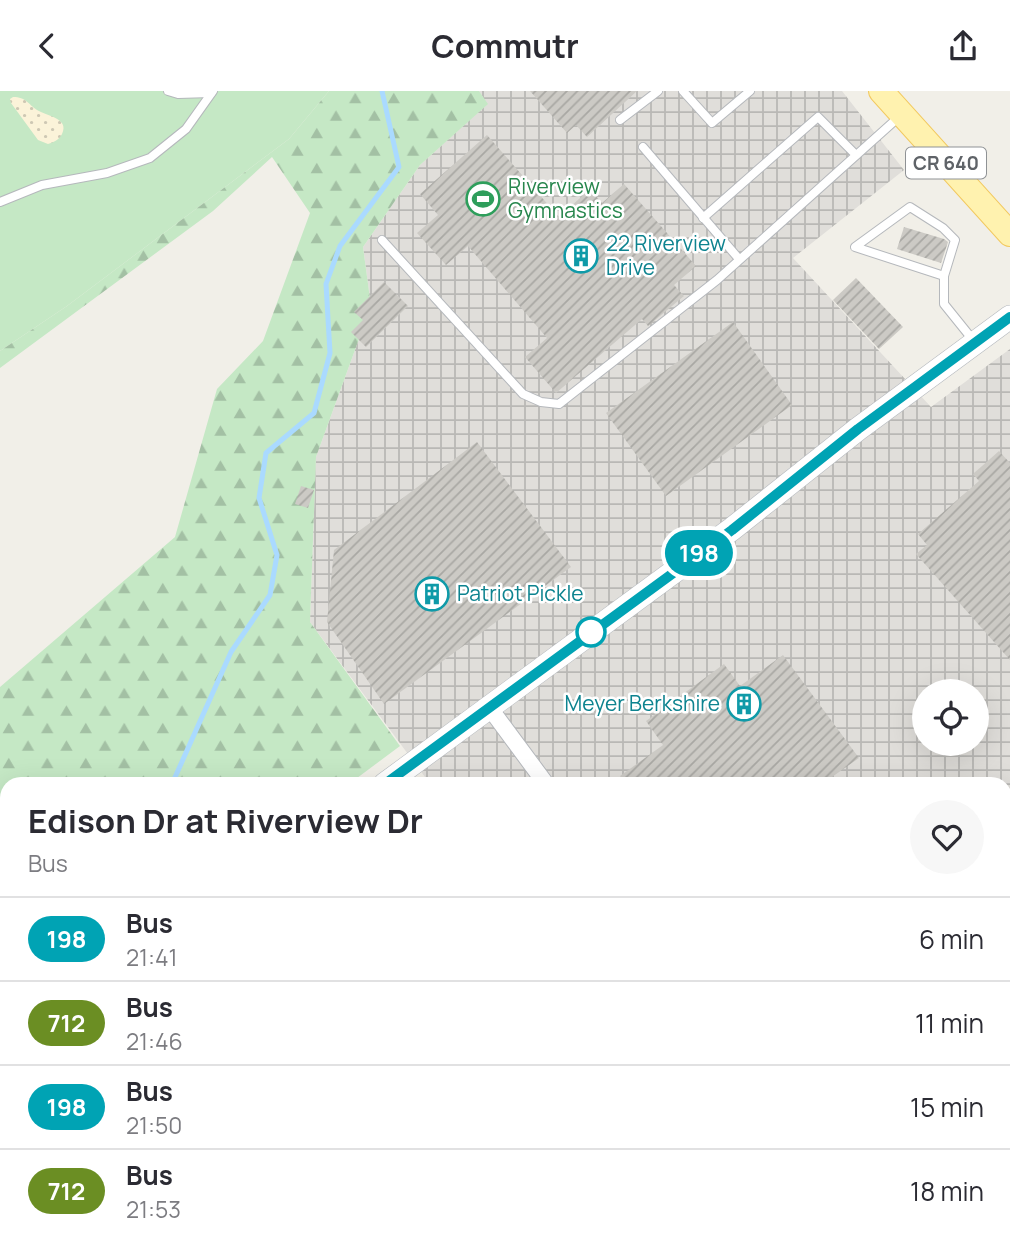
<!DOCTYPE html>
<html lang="en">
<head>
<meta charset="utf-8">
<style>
  body { margin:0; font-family:Manrope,sans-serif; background:#f7f7f7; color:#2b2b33; height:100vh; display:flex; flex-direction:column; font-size:26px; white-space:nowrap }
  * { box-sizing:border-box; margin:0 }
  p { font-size:23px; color:#7c7c81 }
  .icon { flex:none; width:38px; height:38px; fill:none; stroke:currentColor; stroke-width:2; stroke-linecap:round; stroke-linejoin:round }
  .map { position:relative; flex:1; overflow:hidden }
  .details { position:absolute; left:0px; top:686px; width:1012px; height:471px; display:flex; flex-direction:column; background:#fff; border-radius:21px 21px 0 0; box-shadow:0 7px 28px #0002 }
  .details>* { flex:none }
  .badge { padding:0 14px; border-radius:23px; font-size:24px; line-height:46px }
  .buttons { position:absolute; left:912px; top:588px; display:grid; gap:14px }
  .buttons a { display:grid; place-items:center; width:77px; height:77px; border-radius:50%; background:#fff; box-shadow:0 7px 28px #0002; font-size:35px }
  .map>.badge { position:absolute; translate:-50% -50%; box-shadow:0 0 0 4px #fff }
  .round { display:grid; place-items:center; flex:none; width:74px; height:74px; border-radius:37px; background:#f7f7f7 }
  .overview { display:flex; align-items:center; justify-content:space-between; height:119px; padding:0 28px }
  h1 { font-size:33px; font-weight:700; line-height:52px }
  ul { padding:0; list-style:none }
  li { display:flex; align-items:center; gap:21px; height:84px; padding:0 28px; border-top:2px solid #e1e1e2 }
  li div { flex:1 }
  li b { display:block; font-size:26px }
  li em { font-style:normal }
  li .badge { min-width:77px; font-weight:700; text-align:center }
  header { display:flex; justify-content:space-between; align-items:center; height:91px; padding:0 28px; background:#fff; font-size:32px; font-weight:700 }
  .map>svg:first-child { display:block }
  .industrial { fill:url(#industrial-grid); fill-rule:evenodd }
  .grass { fill:#c5e8c5 }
  .forest { fill:url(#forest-firs) }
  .sand { fill:url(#sand-dots) }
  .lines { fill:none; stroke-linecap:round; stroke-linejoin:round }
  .stream { stroke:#aadaff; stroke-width:5 }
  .building { fill:url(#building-hatch) }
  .lane-casing { stroke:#b5b8bc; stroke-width:10 }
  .street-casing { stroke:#b5b8bc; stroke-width:18 }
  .secondary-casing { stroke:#b6babf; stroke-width:24 }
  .primary-casing { stroke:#f2c960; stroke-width:26 }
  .lane { stroke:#fff; stroke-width:8 }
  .street { stroke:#fff; stroke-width:16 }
  .secondary { stroke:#fff; stroke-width:23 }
  .primary { stroke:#fff2af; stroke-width:24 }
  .line-casing { stroke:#fff; stroke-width:16 }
  .line { stroke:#00a3b4; stroke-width:10 }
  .stop-dot { fill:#fff; stroke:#00a3b4; stroke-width:3.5 }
  .labels { text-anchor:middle; stroke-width:5; stroke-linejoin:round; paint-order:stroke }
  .shield { fill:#fff; stroke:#8f9295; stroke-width:2 }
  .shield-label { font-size:19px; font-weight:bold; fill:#5f6368 }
  .leisure-label { font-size:21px; fill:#27864d; stroke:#fff; text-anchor:start }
  .culture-label { font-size:21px; fill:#0d838f; stroke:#fff; text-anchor:start }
</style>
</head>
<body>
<header><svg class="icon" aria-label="back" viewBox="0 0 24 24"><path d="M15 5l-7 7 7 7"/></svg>Commutr<svg class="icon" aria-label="share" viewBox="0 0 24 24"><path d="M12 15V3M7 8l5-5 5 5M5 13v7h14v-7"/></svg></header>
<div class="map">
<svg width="1010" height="1156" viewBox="0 0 1010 1156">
  <defs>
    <pattern id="industrial-grid" width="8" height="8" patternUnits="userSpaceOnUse" patternTransform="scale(1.75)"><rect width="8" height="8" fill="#e0deda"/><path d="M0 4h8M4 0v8" fill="none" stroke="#b9b8b5"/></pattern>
    <pattern id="forest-firs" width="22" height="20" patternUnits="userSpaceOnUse" patternTransform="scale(1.75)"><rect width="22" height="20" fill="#c5e8c5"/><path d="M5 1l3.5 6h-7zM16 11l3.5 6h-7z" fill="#a3c0a4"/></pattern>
    <pattern id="sand-dots" width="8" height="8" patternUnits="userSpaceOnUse" patternTransform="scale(1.75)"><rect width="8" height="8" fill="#fbf3d9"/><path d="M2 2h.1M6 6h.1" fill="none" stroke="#cec8b4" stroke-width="1.8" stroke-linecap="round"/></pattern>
    <pattern id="building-hatch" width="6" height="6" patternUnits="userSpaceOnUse" patternTransform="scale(1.75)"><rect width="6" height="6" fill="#cccac5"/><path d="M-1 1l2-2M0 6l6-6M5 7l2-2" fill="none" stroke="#a9a8a4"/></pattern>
  </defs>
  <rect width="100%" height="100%" fill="#f1efe8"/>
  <!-- industrial -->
  <g class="industrial">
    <path d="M479 0H842L904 79 793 167 931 316 1010 258V1156H83L85 1150H1004V693H417L425 686 310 531 316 366 371 215 363 156 420 74 487 13ZM924 600H976V653H924Z"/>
    <path d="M7 724V882L0 884V728Z"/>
    <path d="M7 954V1150H29L28 1156H0V955Z"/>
  </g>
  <!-- grass -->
  <path class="grass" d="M0 0H329L289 48 67 215 0 260Z"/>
  <!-- forest -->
  <g class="forest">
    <path d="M329 0H479L488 13 420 74 363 156 371 215 316 366 310 531 400 655 349 693H7V724L0 728V596L175 446 217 298 263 250 310 122 272 66 213 120 0 277V260L67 215 289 48Z"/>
    <path d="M7 882V954L0 955V884Z"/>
    <path d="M364 1150H463L467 1156H368Z"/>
    <path d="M752 1150H864L866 1153 862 1156H744Z"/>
  </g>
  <!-- sand -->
  <path class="sand" d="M13 6C26 6 28 13 37 19 46 25 70 27 62 43 59 49 54 51 48 53L38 49 11 12 10 8Z"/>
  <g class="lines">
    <!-- stream -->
    <g class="stream">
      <path d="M172 693 231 561 270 504 277 464 259 407 266 362 314 322 330 262 326 193 340 155 399 76 382 0"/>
      <path d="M1004 1001 1010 996"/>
      <path d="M404 1150 408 1156"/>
      <path d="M821 1156 829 1150"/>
    </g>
  </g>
  <!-- building -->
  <g class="building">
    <path d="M530 0H637L587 46 576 34 567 42Z"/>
    <path d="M487 44 559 126 590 98 602 112 624 93 696 175 674 194 684 205 648 235 642 228 556 302 525 266 547 247 468 155 446 174 417 142 438 124 420 103Z"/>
    <path d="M904 136 944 148 948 151 941 172 897 158Z"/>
    <path d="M856 187 903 236 879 258 833 209Z"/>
    <path d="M384 191 408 215 366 256 351 241 363 229 354 221Z"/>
    <path d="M733 231 792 314 666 405 606 322Z"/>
    <path d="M477 351 571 476 384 613 327 531 334 459Z"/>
    <path d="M999 360 1010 372V569L916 463 927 454 918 443 979 390 973 383Z"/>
    <path d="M301 395 314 399 308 417 295 413Z"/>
    <path d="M783 564 859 667 822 693H626L620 685 663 654 646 630 724 573 740 595Z"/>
  </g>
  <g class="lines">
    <defs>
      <g id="lane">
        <path d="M168 0 178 3 211 2"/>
        <path d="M683 0 712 32 750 0"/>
        <path d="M620 29 658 0"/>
        <path d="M643 56 739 168"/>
        <path d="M0 111 42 94 107 82 150 67 186 38 213 0"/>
        <path d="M703 127 818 26 856 64"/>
        <path d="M382 149 523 303 541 311 559 313 717 189 900 25"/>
        <path d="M944 185 855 156 910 116 943 137 955 149 944 185V213L973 249"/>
        <path d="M0 818 3 817"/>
        <path d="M1004 1065 1010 1061"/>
        <path d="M1004 1086 1010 1091"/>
        <path d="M907 1156 913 1150"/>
      </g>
      <g id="street">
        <path d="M489 616 546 693"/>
        <path d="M888 1150 895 1156"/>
      </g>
      <g id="secondary">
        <path d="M385 693 732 438 858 338 1010 226"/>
        <path d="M60 1156 61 1150"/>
      </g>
      <path id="primary" d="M881 0 1010 143"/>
    </defs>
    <!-- lane casing -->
    <use href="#lane" class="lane-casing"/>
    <!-- street casing -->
    <use href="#street" class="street-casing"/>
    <!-- secondary casing -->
    <use href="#secondary" class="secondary-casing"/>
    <!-- primary casing -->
    <use href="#primary" class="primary-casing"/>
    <!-- lane -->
    <use href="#lane" class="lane"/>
    <!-- street -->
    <use href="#street" class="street"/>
    <!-- secondary -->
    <use href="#secondary" class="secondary"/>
    <!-- primary -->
    <use href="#primary" class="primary"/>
  </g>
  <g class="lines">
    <defs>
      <path id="line" d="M385 693 732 439 858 338 1010 226"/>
    </defs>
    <!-- line casing -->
    <use href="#line" class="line-casing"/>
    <!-- line -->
    <use href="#line" class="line"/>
  </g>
  <!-- icons -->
  <defs>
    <symbol id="stadium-ring" viewBox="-11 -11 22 22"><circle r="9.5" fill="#fff" stroke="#2e9e5b" stroke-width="1.5"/><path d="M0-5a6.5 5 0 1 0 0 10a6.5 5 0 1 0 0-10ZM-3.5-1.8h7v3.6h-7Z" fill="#2e9e5b"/></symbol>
    <symbol id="building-ring" viewBox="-11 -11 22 22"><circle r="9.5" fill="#fff" stroke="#0f9aa8" stroke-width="1.5"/><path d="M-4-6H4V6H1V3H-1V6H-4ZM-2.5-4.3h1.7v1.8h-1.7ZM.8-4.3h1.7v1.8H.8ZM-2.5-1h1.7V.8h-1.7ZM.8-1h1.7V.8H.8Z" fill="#0f9aa8"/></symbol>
  </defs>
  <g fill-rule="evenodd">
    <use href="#stadium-ring" x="464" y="89" width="38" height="38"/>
    <use href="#building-ring" x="562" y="146" width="38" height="38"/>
    <use href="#building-ring" x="413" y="484" width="38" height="38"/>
    <use href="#building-ring" x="725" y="594" width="38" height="38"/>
  </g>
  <!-- markers -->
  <circle class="stop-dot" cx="591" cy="541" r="14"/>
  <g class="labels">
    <!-- shield labels -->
    <rect class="shield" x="906" y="56.5" width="80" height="31" rx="5"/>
    <g class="shield-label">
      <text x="946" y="79">CR 640</text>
    </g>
    <!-- leisure labels -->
    <g class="leisure-label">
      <text x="508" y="103">Riverview<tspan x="508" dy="24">Gymnastics</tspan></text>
    </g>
    <!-- culture labels -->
    <g class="culture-label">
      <text x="606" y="160">22 Riverview<tspan x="606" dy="24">Drive</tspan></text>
      <text x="457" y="510">Patriot Pickle</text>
      <text x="720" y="620" text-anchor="end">Meyer Berkshire</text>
    </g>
  </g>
</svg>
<div class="buttons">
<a><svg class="icon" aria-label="locate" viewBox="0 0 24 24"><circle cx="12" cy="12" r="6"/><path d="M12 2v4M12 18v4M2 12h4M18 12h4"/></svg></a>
</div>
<b class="badge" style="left:699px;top:462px;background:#00a3b4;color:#fff">198</b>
<section class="details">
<div class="overview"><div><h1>Edison Dr at Riverview Dr</h1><p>Bus</p></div><a class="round"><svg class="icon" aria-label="heart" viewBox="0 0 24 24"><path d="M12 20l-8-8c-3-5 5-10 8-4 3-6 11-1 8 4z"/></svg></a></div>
<ul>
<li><span class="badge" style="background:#00a3b4;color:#fff">198</span><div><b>Bus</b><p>21:41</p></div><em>6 min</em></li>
<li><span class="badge" style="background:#6b8e23;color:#fff">712</span><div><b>Bus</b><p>21:46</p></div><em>11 min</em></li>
<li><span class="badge" style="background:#00a3b4;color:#fff">198</span><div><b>Bus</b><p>21:50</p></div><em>15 min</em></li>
<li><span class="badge" style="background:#6b8e23;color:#fff">712</span><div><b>Bus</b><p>21:53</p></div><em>18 min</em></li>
</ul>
</section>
</div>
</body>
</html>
